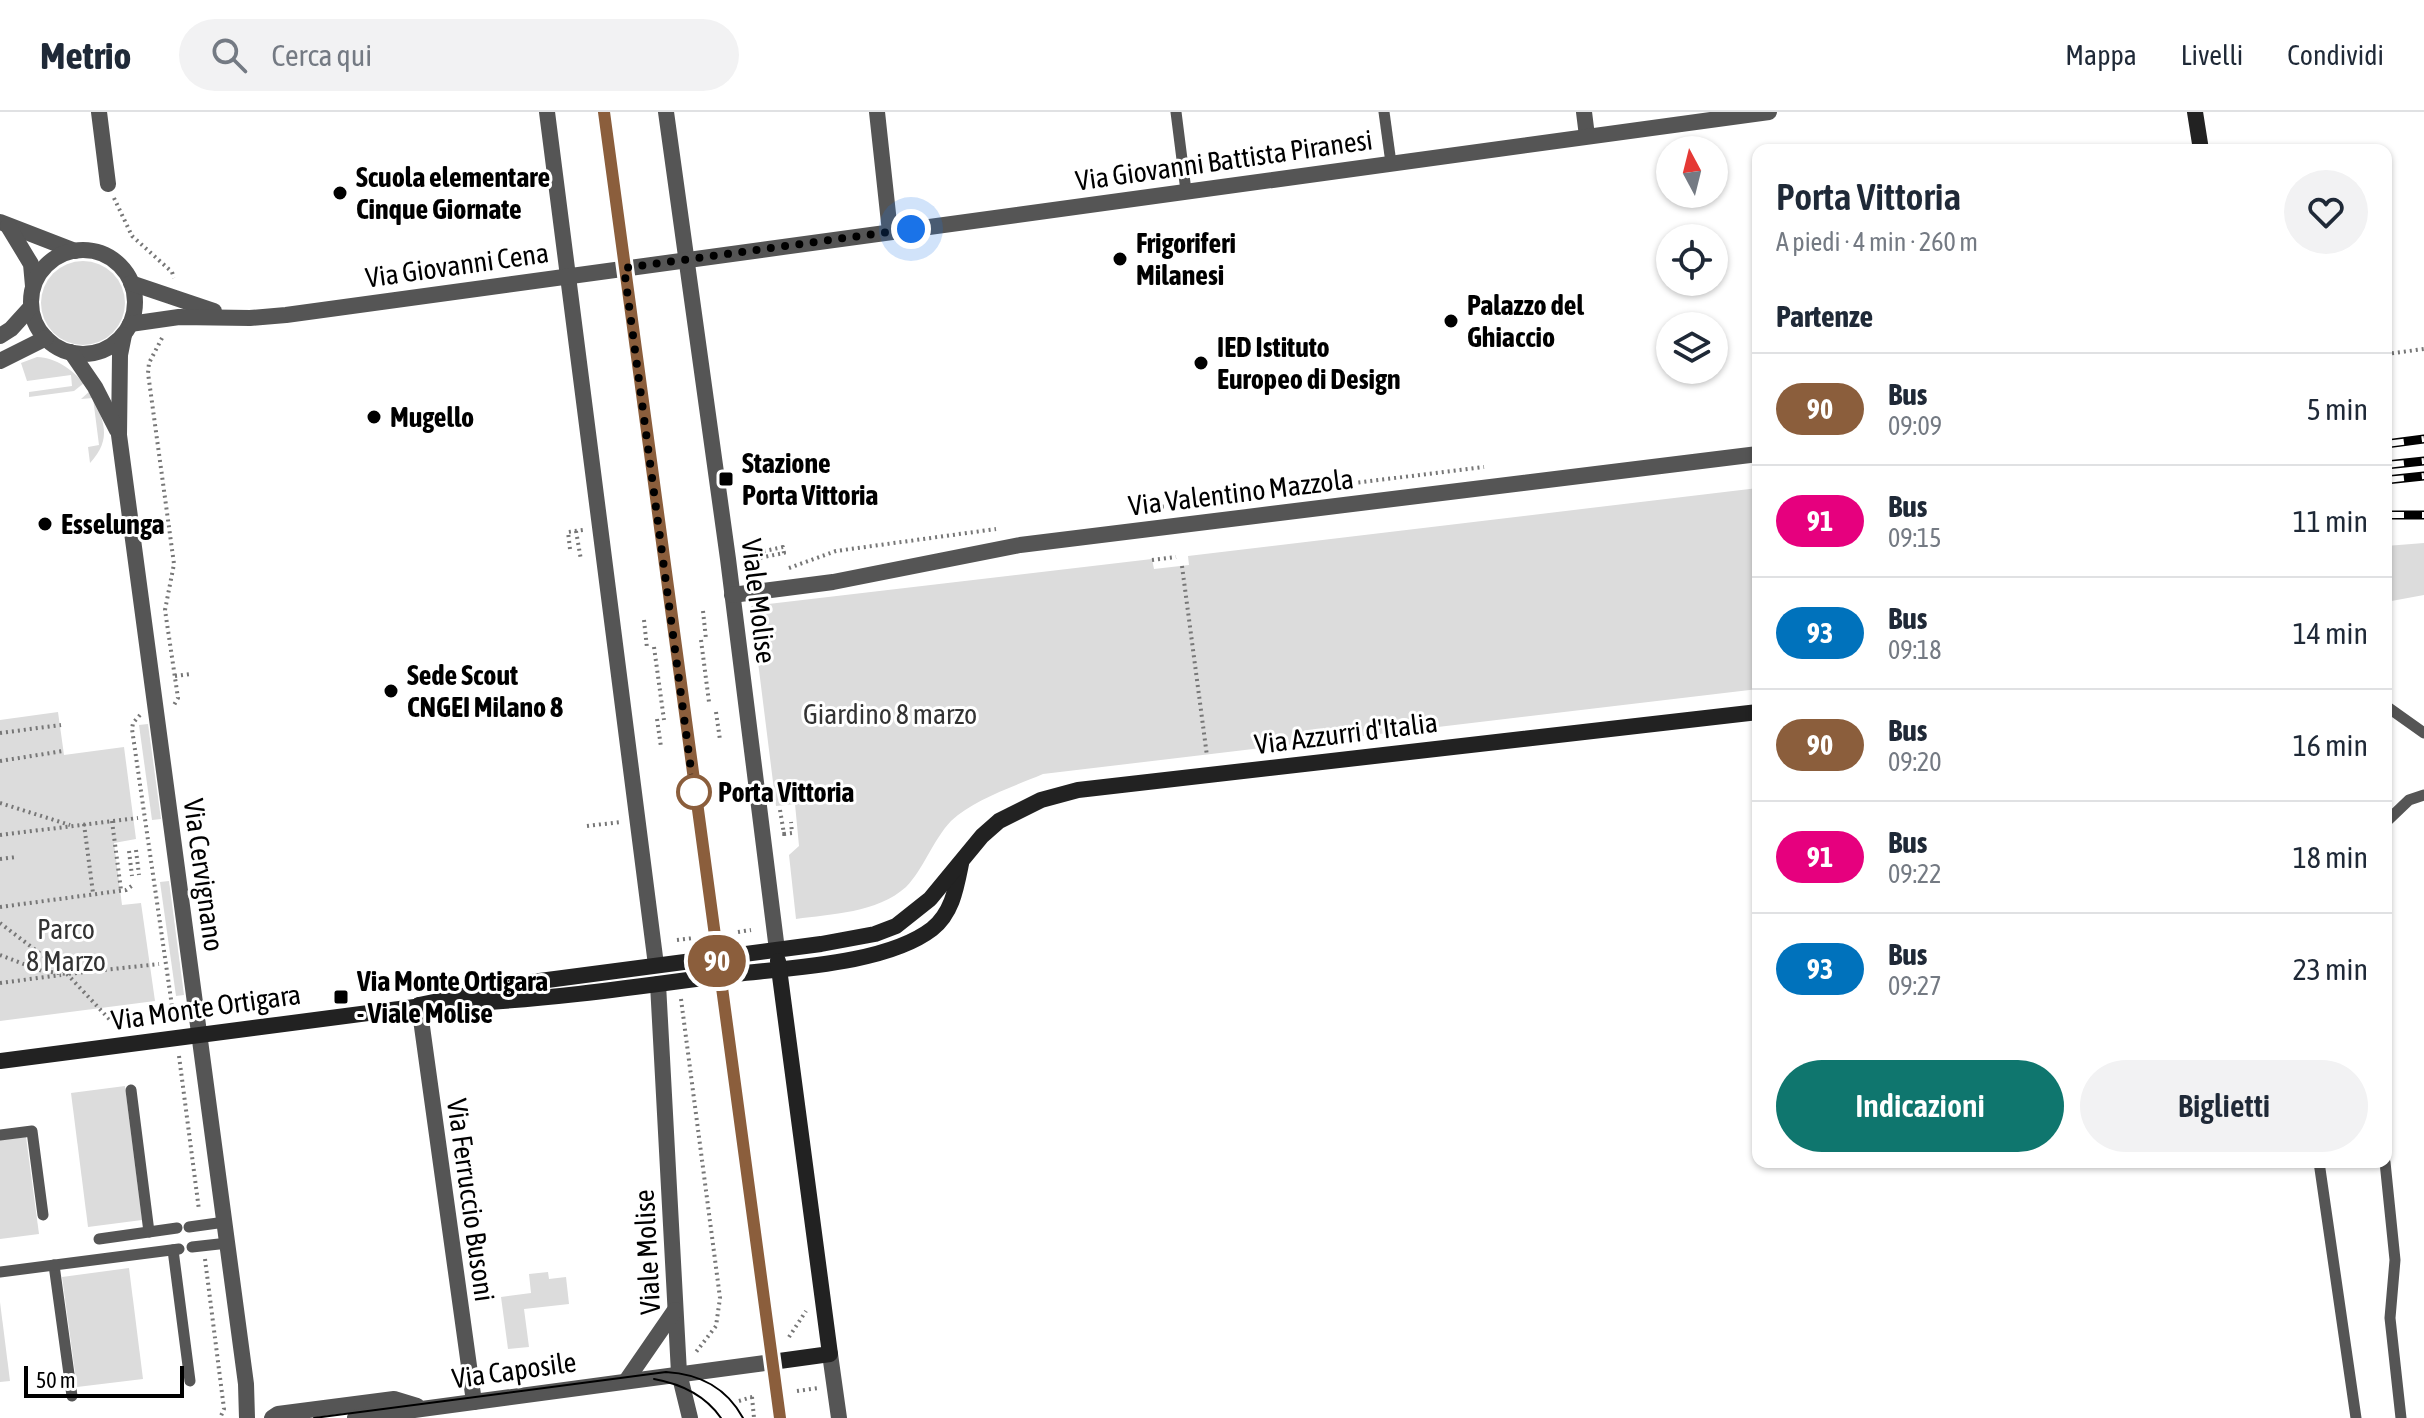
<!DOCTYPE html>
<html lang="it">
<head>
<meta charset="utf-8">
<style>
  body { margin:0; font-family:"Asap Condensed",sans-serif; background:#f2f2f3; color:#1f2937; height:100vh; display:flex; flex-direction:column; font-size:30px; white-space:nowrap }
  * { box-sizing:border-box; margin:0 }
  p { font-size:26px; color:#747a83 }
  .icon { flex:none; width:44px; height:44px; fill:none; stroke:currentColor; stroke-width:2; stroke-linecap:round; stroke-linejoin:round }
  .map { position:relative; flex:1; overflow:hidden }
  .side { position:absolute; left:1752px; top:32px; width:640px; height:1024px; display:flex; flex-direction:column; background:#fff; border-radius:16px; box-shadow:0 2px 6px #0004 }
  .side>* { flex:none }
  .badge { padding:0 16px; border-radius:26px; font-size:28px; line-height:52px }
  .needle { width:52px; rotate:353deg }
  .fabs { position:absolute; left:1656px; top:24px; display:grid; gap:16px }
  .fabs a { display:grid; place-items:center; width:72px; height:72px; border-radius:50%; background:#fff; box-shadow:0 2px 6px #0004; font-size:40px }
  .scale { position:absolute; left:24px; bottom:20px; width:160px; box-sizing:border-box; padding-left:8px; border:4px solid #000; border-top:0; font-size:22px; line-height:28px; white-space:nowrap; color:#000; -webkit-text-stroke:6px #fff; paint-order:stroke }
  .you { position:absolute; width:40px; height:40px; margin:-20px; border:6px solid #fff; border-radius:50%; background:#1a73e8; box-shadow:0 0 0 12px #1a73e833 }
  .map>.badge { position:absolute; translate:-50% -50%; box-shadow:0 0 0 4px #fff }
  h2 { padding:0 24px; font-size:30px; line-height:72px }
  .round { display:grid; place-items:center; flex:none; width:84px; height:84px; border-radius:42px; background:#f2f2f3 }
  .head { display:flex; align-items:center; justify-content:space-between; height:136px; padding:0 24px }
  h1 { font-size:38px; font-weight:600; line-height:60px }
  .primary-button { display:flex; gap:16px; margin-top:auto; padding:16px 24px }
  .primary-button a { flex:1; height:92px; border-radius:48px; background:#0f766e; color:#fff; font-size:32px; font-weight:600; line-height:92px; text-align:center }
  .primary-button a+a { background:#f2f2f3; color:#1f2937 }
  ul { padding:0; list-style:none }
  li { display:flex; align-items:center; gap:24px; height:112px; padding:0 24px; border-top:2px solid #e0e1e3 }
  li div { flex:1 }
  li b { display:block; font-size:30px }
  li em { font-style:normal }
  li .badge { min-width:88px; font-weight:700; text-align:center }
  header { display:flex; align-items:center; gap:48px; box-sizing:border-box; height:112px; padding:0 40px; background:#fff; border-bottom:2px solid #e0e1e3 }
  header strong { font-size:38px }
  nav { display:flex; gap:44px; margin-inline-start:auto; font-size:28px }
  .search { width:560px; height:72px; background:#f2f2f3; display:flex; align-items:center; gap:20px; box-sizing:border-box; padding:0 28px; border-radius:44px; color:#747a83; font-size:30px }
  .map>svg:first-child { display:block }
  .green { fill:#dcdcdc }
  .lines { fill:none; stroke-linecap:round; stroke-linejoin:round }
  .path { stroke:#777; stroke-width:4; stroke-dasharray:2 4; stroke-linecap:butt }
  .lane { stroke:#555; stroke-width:11 }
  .street { stroke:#555; stroke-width:16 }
  .secondary { stroke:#222; stroke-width:16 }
  .tram { stroke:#000; stroke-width:2 }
  .rail-casing { stroke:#000; stroke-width:9 }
  .rail { stroke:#fff; stroke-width:6; stroke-dasharray:18; stroke-linecap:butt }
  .line-casing { stroke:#fff; stroke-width:18 }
  .line { stroke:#8b5e3c; stroke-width:12 }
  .walk { stroke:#000; stroke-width:8; stroke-dasharray:0 14.4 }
  .poi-dot { fill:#000; stroke:#fff; stroke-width:3 }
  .stop-dot { fill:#fff; stroke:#8b5e3c; stroke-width:4 }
  .labels { text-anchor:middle; stroke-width:6; stroke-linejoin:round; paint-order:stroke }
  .street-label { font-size:28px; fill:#000; stroke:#fff }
  .poi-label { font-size:28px; font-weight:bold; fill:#000; stroke:#fff; text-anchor:start }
  .park-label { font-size:28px; fill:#333; stroke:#fff }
  .stop-label { font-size:28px; font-weight:bold; fill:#000; stroke:#fff; text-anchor:start }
</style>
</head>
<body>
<header>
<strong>Metrio</strong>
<div class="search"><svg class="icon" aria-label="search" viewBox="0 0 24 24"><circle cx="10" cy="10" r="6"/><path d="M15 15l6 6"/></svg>Cerca qui</div>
<nav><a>Mappa</a><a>Livelli</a><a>Condividi</a></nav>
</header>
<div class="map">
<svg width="2424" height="1306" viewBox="0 0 2424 1306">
  <rect width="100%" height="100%" fill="#fff"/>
  <!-- green -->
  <g class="green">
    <circle cx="83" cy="191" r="42"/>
    <path d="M37 245C57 246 71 257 84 271L74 279 29 285V280L72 274 71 263 27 269 21 251Z"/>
    <path d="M90 279C104 309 113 326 90 351L88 335 99 333 93 286 81 287Z"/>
    <path d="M1758 376V577L1043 662C1015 674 974 687 951 709 933 728 923 758 906 775 877 801 831 802 796 807L789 743 799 734 795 692 776 694 751 494 1152 447 1154 457 1189 453 1188 444Z"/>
    <path d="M2424 431V483L2386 490V434Z"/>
    <path d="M58 600 64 643 124 635 136 727 114 731 122 793 141 791 155 889 0 909V608Z"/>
    <path d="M148 612 161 707 152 708 139 613Z"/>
    <path d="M169 769 184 883 176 884 160 770Z"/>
    <path d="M125 974 142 1108 88 1115 71 981Z"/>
    <path d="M26 1025 39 1122 0 1127V1028Z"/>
    <path d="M129 1156 143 1267 77 1275 62 1165Z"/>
    <path d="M548 1160 549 1167 566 1165 569 1192 524 1197 529 1235 508 1237 501 1185 531 1181 529 1162Z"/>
    <path d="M0 1190 10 1269 0 1270Z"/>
  </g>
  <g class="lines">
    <!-- path -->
    <g class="path">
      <path d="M114 86 132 124 172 160 174 166"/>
      <path d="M162 226 149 251 148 261 174 452 165 498 178 586 174 593"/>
      <path d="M2386 242 2424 237"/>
      <path d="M1144 397 1484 355"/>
      <path d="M576 419 581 448"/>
      <path d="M570 437 568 420 583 418"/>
      <path d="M746 443 783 435 784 441 754 447"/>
      <path d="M1152 448 1176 445"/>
      <path d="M1182 454 1207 644"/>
      <path d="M789 456 836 439 996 417"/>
      <path d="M703 499 706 527"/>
      <path d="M644 508 647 536"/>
      <path d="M701 528 709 590"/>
      <path d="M654 535 664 608"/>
      <path d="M175 564 190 562"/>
      <path d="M716 600 720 628"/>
      <path d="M140 603 133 611 132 617 174 908"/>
      <path d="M657 607 661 635"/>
      <path d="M0 621 61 613"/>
      <path d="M0 649 63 639"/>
      <path d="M0 691 70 713"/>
      <path d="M780 698 784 722H780"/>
      <path d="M112 709 121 778"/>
      <path d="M84 712 93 781"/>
      <path d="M587 714 621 710"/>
      <path d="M784 722 792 721 791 710"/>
      <path d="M0 723 138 706"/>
      <path d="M136 738 139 763"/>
      <path d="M129 739 132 764"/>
      <path d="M0 747 17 745"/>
      <path d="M0 795 126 778 133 773"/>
      <path d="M0 811 67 862 111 909"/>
      <path d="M738 820 751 818"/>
      <path d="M677 828 694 826"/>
      <path d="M0 843 42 859 67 862 159 852"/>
      <path d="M0 871 61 863"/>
      <path d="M681 887 720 1186 716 1214 696 1240"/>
      <path d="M179 944 199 1098"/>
      <path d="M205 1147 224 1297 220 1306"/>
      <path d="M789 1225 806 1199"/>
      <path d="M797 1279 818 1276"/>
      <path d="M752 1285 754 1306"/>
      <path d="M739 1289 755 1284"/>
    </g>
    <!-- lane -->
    <g class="lane">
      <path d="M1176 0 1186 79"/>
      <path d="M1384 0 1391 51"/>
      <path d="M2386 594 2424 621"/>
      <path d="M2386 710 2409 688 2424 683"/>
      <path d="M131 978 149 1120"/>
      <path d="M0 1023 32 1019 43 1103"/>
      <path d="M2319 1050 2356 1306"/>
      <path d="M2385 1050 2395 1148 2390 1206 2401 1306"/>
      <path d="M189 1115 225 1110"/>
      <path d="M99 1127 177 1116"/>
      <path d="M192 1135 228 1131"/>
      <path d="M173 1138 190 1269"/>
      <path d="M54 1153 72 1284"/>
      <path d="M0 1160 179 1137"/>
    </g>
    <!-- street -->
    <g class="street">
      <path d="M99 0 108 72"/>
      <path d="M547 0 656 853"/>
      <path d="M666 0 728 447 777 838"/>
      <path d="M877 0 890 120"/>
      <path d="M1584 0 1587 24"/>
      <path d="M0 110 75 139"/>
      <path d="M8 114 31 152 33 174"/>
      <circle cx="83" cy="190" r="52"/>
      <path d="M131 171 214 199"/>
      <path d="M130 212 179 205 250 206 286 203 1769 0"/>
      <path d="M124 223 120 243 119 323 246 1272 247 1306"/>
      <path d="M0 224 11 217 31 195"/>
      <path d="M71 240 95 275 117 318"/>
      <path d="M0 249 46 226"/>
      <path d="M732 483 833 470 1020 433 1758 342"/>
      <path d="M658 872 679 1261 690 1306"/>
      <path d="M419 893 474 1290"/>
      <path d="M830 1242 839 1306"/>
      <path d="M626 1269 675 1198"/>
      <path d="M272 1306 278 1302 394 1287 417 1294"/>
      <path d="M355 1306 772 1250"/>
    </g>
    <!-- secondary -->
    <g class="secondary">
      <path d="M604 0 780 1306"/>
      <path d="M2195 0 2201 38"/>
      <path d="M469 891C553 887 635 875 718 864 778 856 884 854 932 817 952 801 956 777 961 752"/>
      <path d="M419 893 532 870 821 832 875 822 896 814 930 787 982 724 999 709 1041 688 1078 678 1758 600"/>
      <path d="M0 949 430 893"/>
      <path d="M772 1250 830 1242 778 849"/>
    </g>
    <!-- tram -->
    <g class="tram">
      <path d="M654 1267C682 1272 705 1283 721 1306"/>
      <path d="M314 1306 666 1260C700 1262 726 1275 743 1306"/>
    </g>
    <defs>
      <g id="rail">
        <path d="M2386 332 2424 327"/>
        <path d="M2386 353 2424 349"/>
        <path d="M2386 368 2424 364"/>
        <path d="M2386 403H2424"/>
      </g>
    </defs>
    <!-- rail casing -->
    <use href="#rail" class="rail-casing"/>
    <!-- rail -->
    <use href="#rail" class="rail"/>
  </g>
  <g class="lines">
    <defs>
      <path id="line" d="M604 0 780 1306"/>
    </defs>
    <!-- line casing -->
    <use href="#line" class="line-casing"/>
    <!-- line -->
    <use href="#line" class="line"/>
    <!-- walk -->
    <path class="walk" d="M694 680 624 156 911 117"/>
  </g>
  <!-- markers -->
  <g class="poi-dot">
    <circle cx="340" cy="81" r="8"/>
    <circle cx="1120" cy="147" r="8"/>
    <circle cx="1451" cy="209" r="8"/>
    <circle cx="1201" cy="251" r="8"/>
    <circle cx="374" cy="305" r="8"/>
    <rect x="718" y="359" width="16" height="16" rx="4"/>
    <circle cx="45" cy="412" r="8"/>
    <circle cx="391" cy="579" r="8"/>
    <rect x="333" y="877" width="16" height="16" rx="4"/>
  </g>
  <circle class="stop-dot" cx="694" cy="680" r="16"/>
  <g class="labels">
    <!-- street labels -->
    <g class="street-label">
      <text transform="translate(1224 48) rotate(-8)" y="10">Via Giovanni Battista Piranesi</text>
      <text transform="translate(457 153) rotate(-8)" y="10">Via Giovanni Cena</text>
      <text transform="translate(1241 380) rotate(-7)" y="10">Via Valentino Mazzola</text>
      <text transform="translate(759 489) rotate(83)" y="10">Viale Molise</text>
      <text transform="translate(1346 621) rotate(-7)" y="10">Via Azzurri d'Italia</text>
      <text transform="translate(204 763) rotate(82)" y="10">Via Cervignano</text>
      <text transform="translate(206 895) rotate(-8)" y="10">Via Monte Ortigara</text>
      <text transform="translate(471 1088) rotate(82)" y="10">Via Ferruccio Busoni</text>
      <text transform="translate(647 1140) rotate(-93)" y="10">Viale Molise</text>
      <text transform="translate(514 1258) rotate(-8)" y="10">Via Caposile</text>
    </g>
    <!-- poi labels -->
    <g class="poi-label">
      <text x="356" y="75">Scuola elementare<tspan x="356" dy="32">Cinque Giornate</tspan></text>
      <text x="1136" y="141">Frigoriferi<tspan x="1136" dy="32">Milanesi</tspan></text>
      <text x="1467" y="203">Palazzo del<tspan x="1467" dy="32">Ghiaccio</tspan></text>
      <text x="1217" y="245">IED Istituto<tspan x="1217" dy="32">Europeo di Design</tspan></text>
      <text x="390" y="315">Mugello</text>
      <text x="742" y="361">Stazione<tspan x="742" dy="32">Porta Vittoria</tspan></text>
      <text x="61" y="422">Esselunga</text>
      <text x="407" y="573">Sede Scout<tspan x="407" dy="32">CNGEI Milano 8</tspan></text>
      <text x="357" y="879">Via Monte Ortigara<tspan x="357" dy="32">- Viale Molise</tspan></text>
    </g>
    <!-- park labels -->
    <g class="park-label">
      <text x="890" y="612">Giardino 8 marzo</text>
      <text x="66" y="827">Parco<tspan x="66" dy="32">8 Marzo</tspan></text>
    </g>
    <!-- stop labels -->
    <g class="stop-label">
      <text x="718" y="690">Porta Vittoria</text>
    </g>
  </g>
</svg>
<div class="fabs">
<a><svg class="needle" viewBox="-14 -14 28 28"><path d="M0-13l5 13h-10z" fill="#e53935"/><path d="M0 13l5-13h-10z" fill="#747a83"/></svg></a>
<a><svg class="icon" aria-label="locate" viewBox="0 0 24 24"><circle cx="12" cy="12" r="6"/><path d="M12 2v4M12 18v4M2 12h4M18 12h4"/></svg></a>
<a><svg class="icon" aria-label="layers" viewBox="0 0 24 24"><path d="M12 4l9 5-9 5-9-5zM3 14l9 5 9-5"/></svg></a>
</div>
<div class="scale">50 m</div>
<div class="you" style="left:911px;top:117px"></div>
<b class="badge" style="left:717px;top:849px;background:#8b5e3c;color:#fff">90</b>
<section class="side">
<div class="head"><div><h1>Porta Vittoria</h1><p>A piedi · 4 min · 260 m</p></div><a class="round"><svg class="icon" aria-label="heart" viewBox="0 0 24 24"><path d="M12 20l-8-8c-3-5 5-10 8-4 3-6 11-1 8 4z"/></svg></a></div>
<h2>Partenze</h2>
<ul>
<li><span class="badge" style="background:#8b5e3c;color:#fff">90</span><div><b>Bus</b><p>09:09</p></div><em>5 min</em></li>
<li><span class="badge" style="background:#e6007e;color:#fff">91</span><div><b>Bus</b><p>09:15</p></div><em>11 min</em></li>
<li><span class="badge" style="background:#0072bc;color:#fff">93</span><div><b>Bus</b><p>09:18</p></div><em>14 min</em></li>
<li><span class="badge" style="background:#8b5e3c;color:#fff">90</span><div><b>Bus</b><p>09:20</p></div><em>16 min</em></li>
<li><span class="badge" style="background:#e6007e;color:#fff">91</span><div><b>Bus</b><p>09:22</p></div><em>18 min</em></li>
<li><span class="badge" style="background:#0072bc;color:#fff">93</span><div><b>Bus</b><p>09:27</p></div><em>23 min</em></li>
</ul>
<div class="primary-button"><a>Indicazioni</a><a>Biglietti</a></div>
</section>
</div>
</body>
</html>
